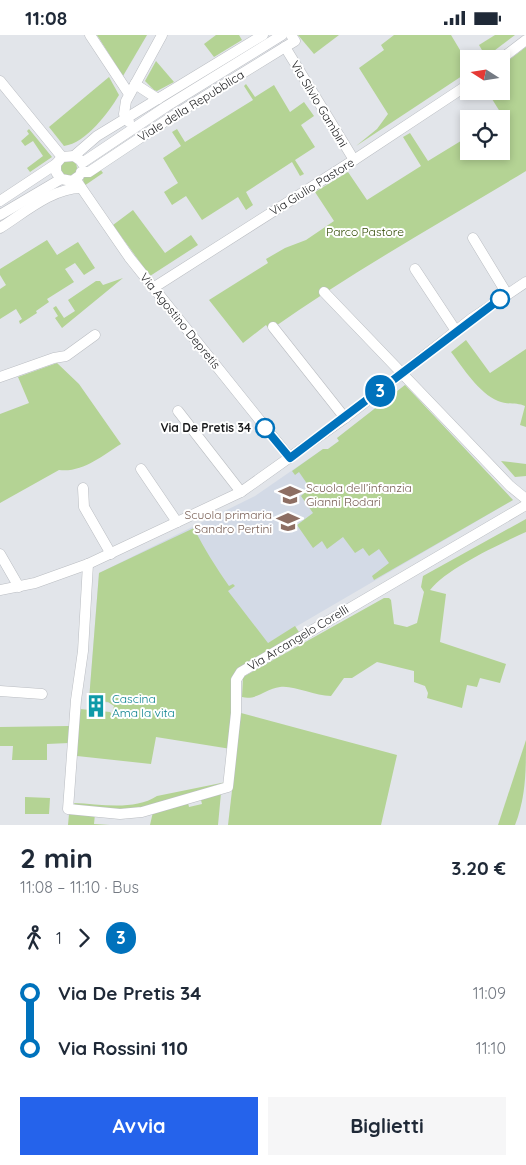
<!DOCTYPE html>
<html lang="it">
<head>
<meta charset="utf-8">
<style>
  body { margin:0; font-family:Quicksand,sans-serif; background:#f6f6f7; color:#1f2937; height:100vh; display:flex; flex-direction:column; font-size:19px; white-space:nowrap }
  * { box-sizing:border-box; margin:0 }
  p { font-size:16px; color:#747a83 }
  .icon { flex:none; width:28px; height:28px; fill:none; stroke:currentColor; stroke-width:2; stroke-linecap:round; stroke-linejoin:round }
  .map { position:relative; height:790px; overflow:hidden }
  .sheet { display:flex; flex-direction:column; background:#fff; flex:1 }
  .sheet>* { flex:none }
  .badge { padding:0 10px; border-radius:16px; font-size:18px; line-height:32px }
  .needle { width:32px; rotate:282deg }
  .controls { position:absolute; left:460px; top:15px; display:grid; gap:10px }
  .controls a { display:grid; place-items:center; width:50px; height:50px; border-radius:0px; background:#fff; box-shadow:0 2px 8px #0003; font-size:25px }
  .map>.badge { position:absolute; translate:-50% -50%; box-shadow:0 0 0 2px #fff }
  .legs { display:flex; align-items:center; gap:8px; height:55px; padding:0 20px; font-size:16px }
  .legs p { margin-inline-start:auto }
  .summary { display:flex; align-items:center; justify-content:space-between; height:85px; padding:0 20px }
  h1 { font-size:28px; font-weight:700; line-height:38px }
  .button { display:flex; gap:10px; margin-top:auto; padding:10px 20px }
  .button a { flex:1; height:58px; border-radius:0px; background:#2563eb; color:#fff; font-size:20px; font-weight:700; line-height:58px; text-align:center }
  .button a+a { background:#f6f6f7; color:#1f2937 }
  ul { padding:0 20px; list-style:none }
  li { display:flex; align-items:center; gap:18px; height:55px; font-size:19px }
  li i { display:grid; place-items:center; width:8px; height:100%; margin:0 6px; background:currentColor }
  li i::after { content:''; width:12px; height:12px; margin:-6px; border:4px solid; border-radius:50%; background:#fff }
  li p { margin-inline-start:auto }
  li:first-child i { background:linear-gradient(#0000 50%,currentColor 0) }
  li:last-child i { background:linear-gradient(currentColor 50%,#0000 0) }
  .status { display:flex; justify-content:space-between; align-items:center; height:35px; padding:0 25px; background:#fff; direction:ltr }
  .status svg { height:14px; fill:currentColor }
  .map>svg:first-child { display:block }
  .built { fill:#d3dae6 }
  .green { fill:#b4d394 }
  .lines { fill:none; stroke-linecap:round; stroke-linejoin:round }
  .minor-casing { stroke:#babdc2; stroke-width:11 }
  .minor { stroke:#fff; stroke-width:10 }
  .line-1-casing { stroke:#fff; stroke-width:11 }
  .line-1 { stroke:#0072bc; stroke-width:8 }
  .stop-1-dot { fill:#fff; stroke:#0072bc; stroke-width:2.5 }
  .labels { text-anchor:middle; stroke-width:4; stroke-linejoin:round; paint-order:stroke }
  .street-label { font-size:12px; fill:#1a1b1d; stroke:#fff }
  .park-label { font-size:12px; fill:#2f4900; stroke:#fff }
  .stop-label { font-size:12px; font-weight:bold; fill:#1a1b1d; stroke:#fff; text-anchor:end }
  .education-label { font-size:12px; fill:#785e54; stroke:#fff; text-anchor:start }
  .culture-label { font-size:12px; fill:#0d838f; stroke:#fff; text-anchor:start }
</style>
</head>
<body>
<div class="status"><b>11:08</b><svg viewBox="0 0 49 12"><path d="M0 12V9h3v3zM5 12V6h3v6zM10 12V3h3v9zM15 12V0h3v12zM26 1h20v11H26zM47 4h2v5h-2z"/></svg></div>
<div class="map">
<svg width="526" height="790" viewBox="0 0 526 790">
  <rect width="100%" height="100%" fill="#e2e5ea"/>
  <!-- built -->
  <path class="built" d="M405 350 513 465 268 608 108 668 89 665 99 538 255 461 323 414H328L339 406 337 403Z"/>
  <!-- green -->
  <g class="green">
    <path d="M97 0H147L123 41Z"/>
    <path d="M216 0H239L242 5 214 22 204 9Z"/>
    <path d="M298 0H339L314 19Z"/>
    <path d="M394 0H451L469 30 466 33 468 37 356 111 377 94 388 79 359 33 384 15 381 10Z"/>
    <path d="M495 0H515L486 22 479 10Z"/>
    <path d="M526 12V136C440 188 352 237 270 295L266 290 243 308 209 265 268 228 266 224 285 213 306 205 334 186 315 157 348 137 367 165 421 131 403 102 410 98 428 126 469 101V116H501V84H496L502 80 487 56H501V31Z"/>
    <path d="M156 26 174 47 157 56 154 55 145 46Z"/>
    <path d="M109 42 119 60C109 77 86 108 64 111L49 92Z"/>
    <path d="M246 49 255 62 274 50 290 77 304 67 314 81 301 90 315 112 295 125 304 139 300 141 292 127 246 157 253 170 246 175 238 162 202 185 186 161 172 170 164 157 178 148 163 123 181 111 172 97 177 94 185 107 253 65 244 51Z"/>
    <path d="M29 94 52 122 30 137 27 133 43 121 33 106 25 111 21 106 29 99 27 96Z"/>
    <circle cx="69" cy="133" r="8"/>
    <path d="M100 134 103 138 84 151 83 143Z"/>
    <path d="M133 175 165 218 191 200 198 210 150 241 113 190Z"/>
    <path d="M47 205 57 220 78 207 95 233 84 240 75 228 65 234 74 247 47 264 49 267 36 276 37 278 20 289 19 286 22 284 16 274 0 284V254L6 250 0 240V234Z"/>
    <path d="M123 243 62 293 55 283 58 281 53 273 56 271 64 283 75 276 68 265 96 246H100L103 250Z"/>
    <path d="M466 305 490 338 526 314V392L520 390 525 371C517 367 507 370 498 366 479 358 463 333 451 317Z"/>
    <path d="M57 328 79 349 121 409C102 421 82 438 59 435L0 468V379L29 368 18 342Z"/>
    <path d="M405 350 513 465 374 545 372 541 389 528 379 514 369 521 363 513 355 518 343 502 327 514 322 506 313 513 297 490 313 478 301 461 310 453 299 437 295 440 292 436 323 414H328L339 406 337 403Z"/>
    <path d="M501 426 526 429V441L515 442Z"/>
    <path d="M526 484V497C500 509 447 533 430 555L446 559 440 607 506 629 500 648 480 643 477 652 467 650 462 673 427 663 428 658 425 651 414 647V636L377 627 352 643H344L331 661C314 661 294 650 280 652 265 654 256 666 242 662L243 642 384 563H389L391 565 394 589 407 592 417 588 424 557 421 552 423 541Z"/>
    <path d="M194 493C204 514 216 532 229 551L233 549 235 551 228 556 268 608 295 591 299 597 250 626 236 646 231 714 156 702 151 729 77 721 80 674 110 677 112 679 114 671 108 667 89 665 99 538Z"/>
    <path d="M241 678 397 720 381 790H228Z"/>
    <path d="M69 691V708L47 709V725H12L13 711H0V692Z"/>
    <path d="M526 705C526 735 526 762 515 790H498Z"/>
    <path d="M226 747 132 777 76 772 74 768C100 769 134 776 157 761Z"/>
    <path d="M221 758 218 790H150L153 777 188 768 189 772 202 769 201 765Z"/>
    <path d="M25 762 50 763 49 779H25Z"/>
    <path d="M69 779H95L94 789 110 790H68Z"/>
  </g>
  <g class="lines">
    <defs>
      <g id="minor">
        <path d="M90 0 129 59"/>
        <path d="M285 12 354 125"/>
        <path d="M501 24 526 5"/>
        <path d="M0 46 62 122"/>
        <path d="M135 49 158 64"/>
        <path d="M129 87 124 79 126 66 162 0"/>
        <path d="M74 121 97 101 263 0"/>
        <path d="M82 128 167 71 282 0"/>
        <path d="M56 129V137L61 144 72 146 79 141"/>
        <path d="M81 137H89L173 81 285 12 295 6 291 0"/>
        <path d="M76 145 129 222 290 423"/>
        <path d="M0 166 56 129 62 122 74 121 80 125"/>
        <path d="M0 180 61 144"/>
        <path d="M0 193C24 178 52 153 81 153"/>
        <path d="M473 203 507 259"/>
        <path d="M415 234 456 296"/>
        <path d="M153 253 354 125 469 49"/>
        <path d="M324 257 510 451 526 464"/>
        <path d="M273 292 345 383"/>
        <path d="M0 342 54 323 66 321 95 300"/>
        <path d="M178 376 241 457"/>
        <path d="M141 434 177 487"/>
        <path d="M83 453 84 472 111 519"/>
        <path d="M0 519 19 552"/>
        <path d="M88 529 83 616 76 665 68 774 120 779 142 777 228 752 236 678V645L241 637 526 470"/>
        <path d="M0 555 35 548 88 529 241 457 345 383 471 284 526 247"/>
        <path d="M0 656 42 659"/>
      </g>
    </defs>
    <!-- minor casing -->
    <use href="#minor" class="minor-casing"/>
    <!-- minor -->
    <use href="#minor" class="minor"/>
  </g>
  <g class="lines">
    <defs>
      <path id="line-1" d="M265 393 290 423 500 264"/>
    </defs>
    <!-- line-1 casing -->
    <use href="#line-1" class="line-1-casing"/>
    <!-- line-1 -->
    <use href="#line-1" class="line-1"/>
  </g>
  <!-- icons -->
  <defs>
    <symbol id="school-bare" viewBox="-9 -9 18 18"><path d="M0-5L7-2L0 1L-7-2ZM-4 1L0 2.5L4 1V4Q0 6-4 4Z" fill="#8d6e63" stroke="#fff" stroke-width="2.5" paint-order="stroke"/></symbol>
    <symbol id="building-bare" viewBox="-9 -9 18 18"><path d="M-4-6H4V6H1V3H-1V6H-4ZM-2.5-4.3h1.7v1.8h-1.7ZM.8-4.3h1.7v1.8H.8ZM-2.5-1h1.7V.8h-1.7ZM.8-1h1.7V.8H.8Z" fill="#0f9aa8" stroke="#fff" stroke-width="2.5" paint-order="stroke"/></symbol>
  </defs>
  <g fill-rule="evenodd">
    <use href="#school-bare" x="274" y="444" width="32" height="32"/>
    <use href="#school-bare" x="272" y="471" width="32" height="32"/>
    <use href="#building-bare" x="80" y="655" width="32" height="32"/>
  </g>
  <!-- markers -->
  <g class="stop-1-dot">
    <circle cx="500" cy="264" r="9"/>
    <circle cx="265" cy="393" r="9"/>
  </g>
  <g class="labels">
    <!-- street labels -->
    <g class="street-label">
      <text transform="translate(319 69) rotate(59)" y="4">Via Silvio Gambini</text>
      <text transform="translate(191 71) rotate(-32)" y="4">Viale della Repubblica</text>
      <text transform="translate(312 152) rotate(-32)" y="4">Via Giulio Pastore</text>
      <text transform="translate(180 286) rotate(51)" y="4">Via Agostino Depretis</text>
      <text transform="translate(298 603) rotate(-31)" y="4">Via Arcangelo Corelli</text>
    </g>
    <!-- park labels -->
    <g class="park-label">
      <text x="365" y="201">Parco Pastore</text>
    </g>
    <!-- stop labels -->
    <g class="stop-label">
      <text x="251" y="397">Via De Pretis 34</text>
    </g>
    <!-- education labels -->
    <g class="education-label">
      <text x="306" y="457">Scuola dell’infanzia<tspan x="306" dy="14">Gianni Rodari</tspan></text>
      <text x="272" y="484" text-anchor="end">Scuola primaria<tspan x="272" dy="14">Sandro Pertini</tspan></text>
    </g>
    <!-- culture labels -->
    <g class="culture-label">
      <text x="112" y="668">Cascina<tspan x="112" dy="14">Ama la vita</tspan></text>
    </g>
  </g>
</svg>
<div class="controls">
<a><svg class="needle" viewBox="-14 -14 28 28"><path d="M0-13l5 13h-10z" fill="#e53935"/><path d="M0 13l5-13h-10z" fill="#747a83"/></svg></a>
<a><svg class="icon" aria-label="locate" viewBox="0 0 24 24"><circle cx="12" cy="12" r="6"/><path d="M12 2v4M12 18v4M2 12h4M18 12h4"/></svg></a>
</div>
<b class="badge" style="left:380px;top:356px;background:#0072bc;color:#fff">3</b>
</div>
<section class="sheet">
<div class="summary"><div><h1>2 min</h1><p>11:08 – 11:10 · Bus</p></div><b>3.20 €</b></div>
<div class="legs"><svg class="icon" aria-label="walk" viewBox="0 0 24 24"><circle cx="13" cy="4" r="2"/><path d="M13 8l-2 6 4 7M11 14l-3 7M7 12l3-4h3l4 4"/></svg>1<svg class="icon" aria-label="forward" viewBox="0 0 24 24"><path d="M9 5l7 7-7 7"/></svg><b class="badge" style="background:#0072bc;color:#fff">3</b></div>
<ul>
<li><i style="color:#0072bc"></i><b>Via De Pretis 34</b><p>11:09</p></li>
<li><i style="color:#0072bc"></i><b>Via Rossini 110</b><p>11:10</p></li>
</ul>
<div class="button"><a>Avvia</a><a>Biglietti</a></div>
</section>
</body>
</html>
